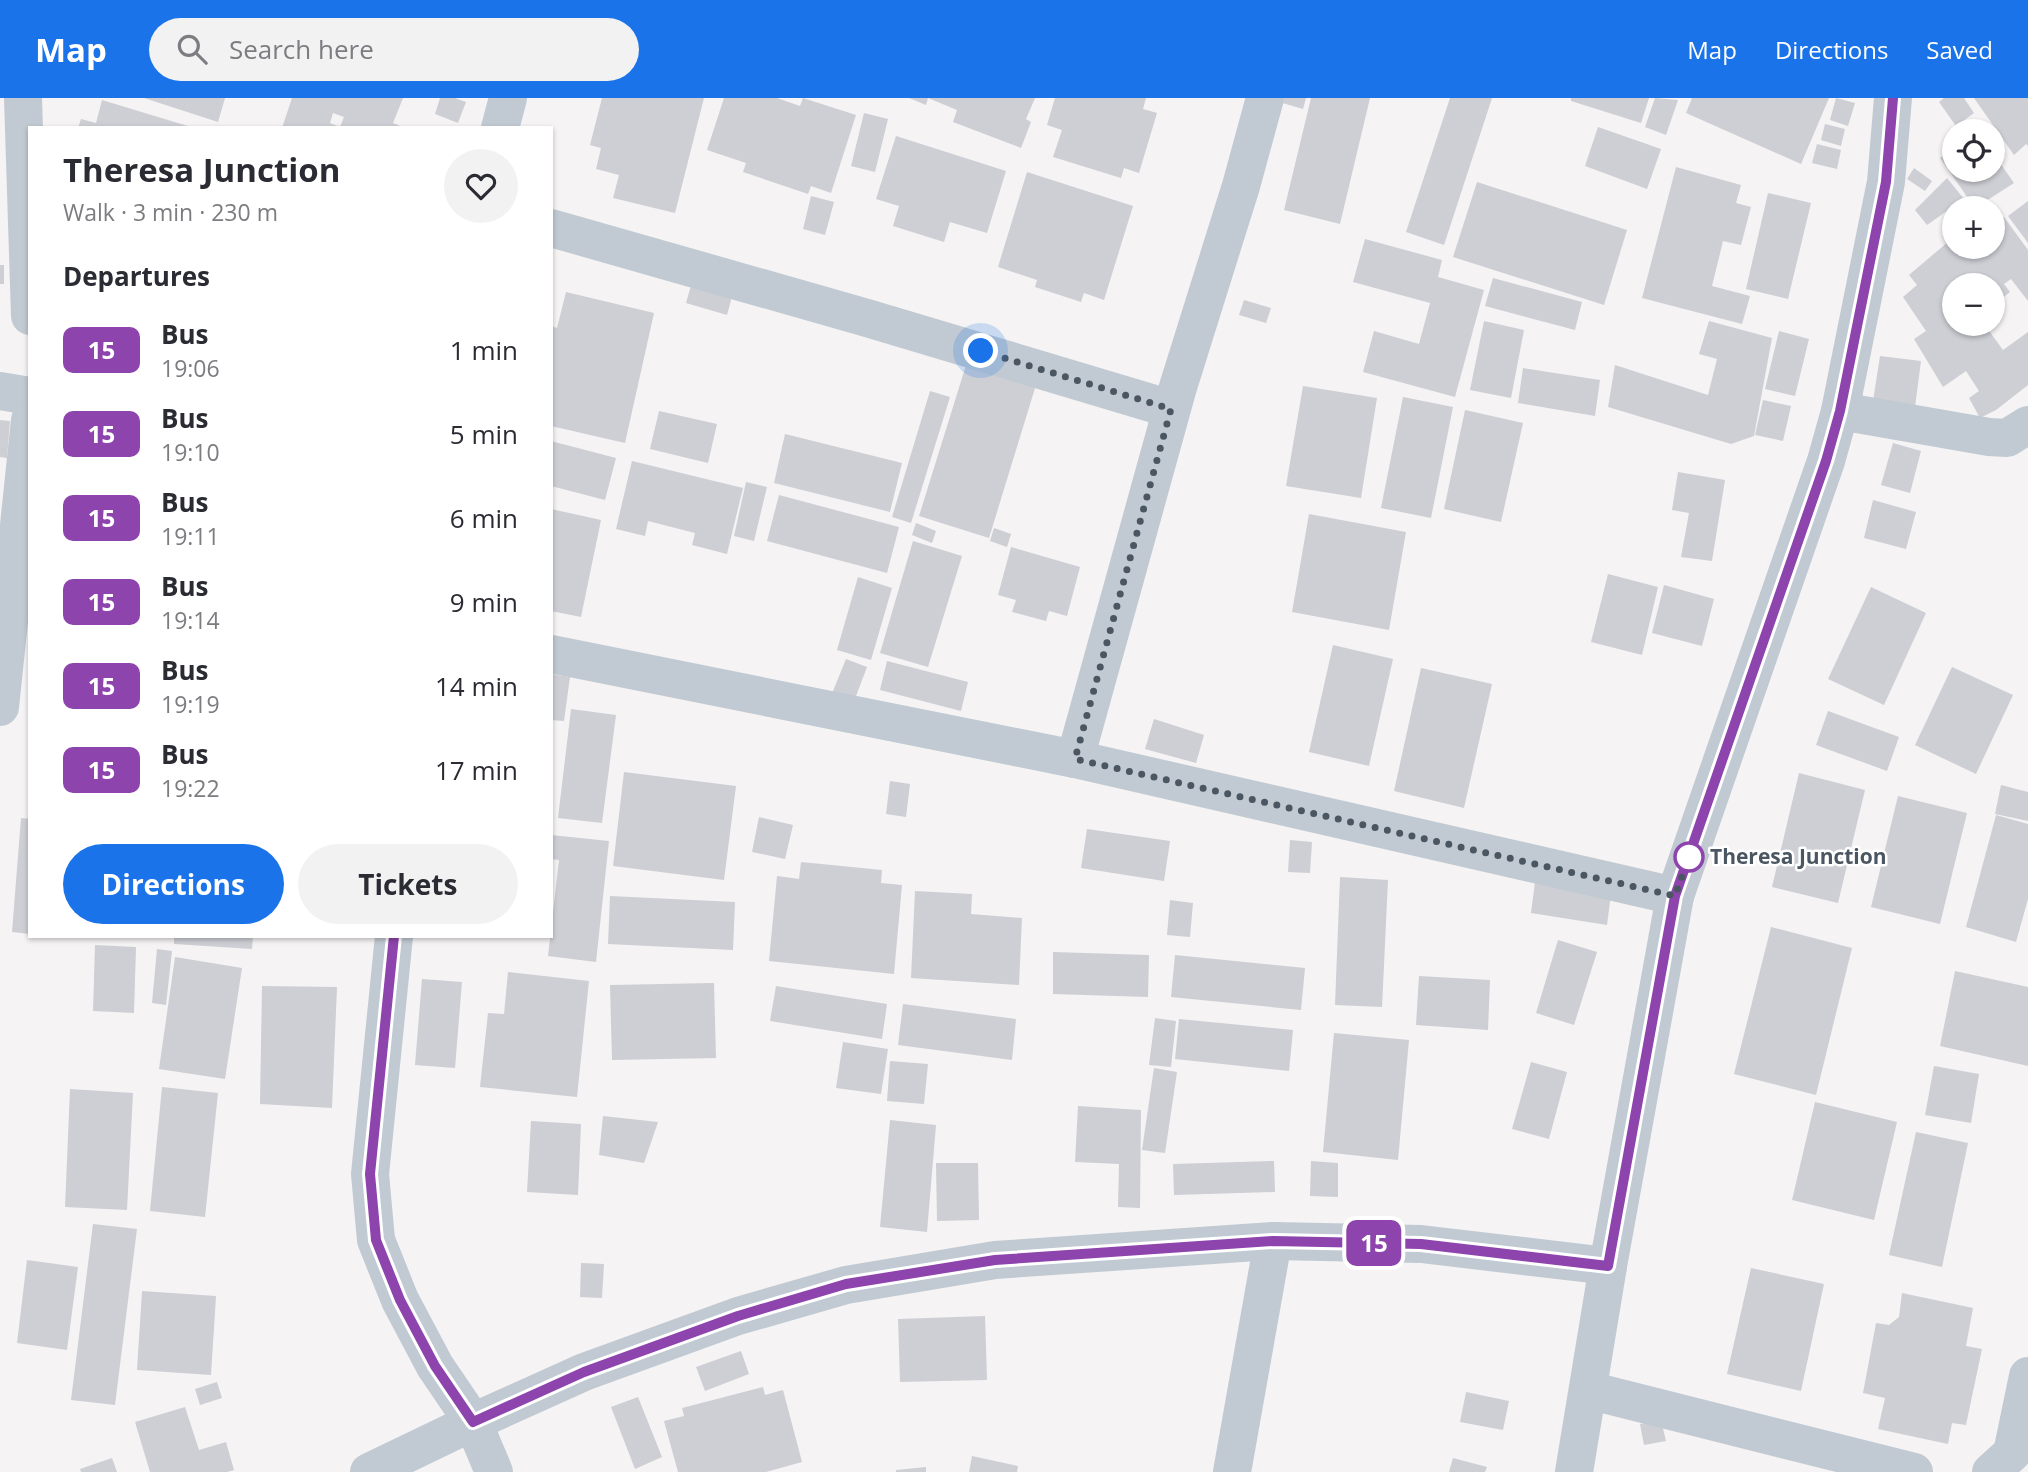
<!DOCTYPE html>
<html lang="en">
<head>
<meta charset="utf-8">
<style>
  body { margin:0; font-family:"Open Sans",sans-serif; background:#f2f2f3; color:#2b2b33; height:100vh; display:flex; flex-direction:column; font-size:26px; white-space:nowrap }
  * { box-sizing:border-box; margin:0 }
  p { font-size:23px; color:#7c7c81 }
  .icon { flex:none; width:38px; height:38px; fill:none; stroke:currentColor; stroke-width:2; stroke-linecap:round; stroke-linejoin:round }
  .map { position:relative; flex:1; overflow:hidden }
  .side { position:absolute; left:28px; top:28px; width:525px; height:812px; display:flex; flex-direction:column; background:#fff; border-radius:0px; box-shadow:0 2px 5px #0004 }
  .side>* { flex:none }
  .badge { padding:0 14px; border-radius:10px; font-size:24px; line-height:46px }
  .controls { position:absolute; left:1942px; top:21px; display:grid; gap:14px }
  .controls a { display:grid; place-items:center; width:63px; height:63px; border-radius:50%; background:#fff; box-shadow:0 2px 5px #0004; font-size:35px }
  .you { position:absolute; width:35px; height:35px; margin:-18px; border:5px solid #fff; border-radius:50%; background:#1a73e8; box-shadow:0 0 0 10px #1a73e833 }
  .map>.badge { position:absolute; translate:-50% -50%; box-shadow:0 0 0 4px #fff }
  h2 { padding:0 35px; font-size:26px; line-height:63px }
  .round { display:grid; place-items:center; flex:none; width:74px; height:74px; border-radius:37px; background:#f2f2f3 }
  .overview { display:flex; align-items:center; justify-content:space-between; height:119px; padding:0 35px }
  h1 { font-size:33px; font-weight:700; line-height:52px }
  .primary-button { display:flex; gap:14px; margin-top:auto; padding:14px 35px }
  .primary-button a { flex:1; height:80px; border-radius:42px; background:#1a73e8; color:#fff; font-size:28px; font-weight:700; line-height:80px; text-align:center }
  .primary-button a+a { background:#f2f2f3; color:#2b2b33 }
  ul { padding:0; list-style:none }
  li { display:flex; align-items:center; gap:21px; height:84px; padding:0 35px }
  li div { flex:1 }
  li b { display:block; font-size:26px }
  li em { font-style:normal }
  li .badge { min-width:77px; font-weight:700; text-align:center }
  header { display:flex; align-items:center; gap:42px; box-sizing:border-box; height:98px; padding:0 35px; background:#1a73e8; color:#fff }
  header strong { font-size:33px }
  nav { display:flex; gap:38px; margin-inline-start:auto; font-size:24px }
  .search { width:490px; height:63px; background:#f2f2f3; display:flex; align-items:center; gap:18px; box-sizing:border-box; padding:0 24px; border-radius:38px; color:#7c7c81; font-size:26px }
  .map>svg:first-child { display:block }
  .building { fill:#cdcfd5; fill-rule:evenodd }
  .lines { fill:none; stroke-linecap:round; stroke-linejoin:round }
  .minor { stroke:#c1cad2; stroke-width:38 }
  .tertiary { stroke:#c1cad2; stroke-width:38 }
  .line-casing { stroke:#fff; stroke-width:16 }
  .line { stroke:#8e44ad; stroke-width:10 }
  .walk { stroke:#4a5661; stroke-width:7; stroke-dasharray:0 12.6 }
  .stop-dot { fill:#fff; stroke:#8e44ad; stroke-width:3.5 }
  .labels { text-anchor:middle; stroke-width:5; stroke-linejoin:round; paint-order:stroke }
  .stop-label { font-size:21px; font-weight:bold; fill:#4a5661; stroke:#fff; text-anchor:start }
</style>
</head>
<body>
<header>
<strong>Map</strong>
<div class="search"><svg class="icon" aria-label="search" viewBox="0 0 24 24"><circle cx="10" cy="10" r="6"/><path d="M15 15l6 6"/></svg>Search here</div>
<nav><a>Map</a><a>Directions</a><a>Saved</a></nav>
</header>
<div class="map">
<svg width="2028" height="1374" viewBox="0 0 2028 1374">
  <rect width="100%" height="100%" fill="#f5f3f3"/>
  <!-- building -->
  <g class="building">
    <path d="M144 0H225L218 24Z"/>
    <path d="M292 0H403L393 25 405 30H282ZM333 15 344 19 340 29 330 25Z"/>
    <path d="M440 0H455L466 4 458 25 435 16Z"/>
    <path d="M602 0H704L675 115 613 100 619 77 596 71 601 50 590 47Z"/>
    <path d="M724 0H777L800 8 803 0 856 17 831 95 811 88 808 96 743 74 746 65 707 52Z"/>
    <path d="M909 0H1035L1026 21 1031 24 1021 50 953 24 957 12 928 0 926 7Z"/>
    <path d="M1055 0H1146L1143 11 1157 15 1139 75 1124 70 1121 80 1053 59 1062 32 1047 27Z"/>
    <path d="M1280 0H1306L1303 11 1279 4Z"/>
    <path d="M1311 0H1370L1340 126 1284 112Z"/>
    <path d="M1450 0H1492L1444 147 1406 134Z"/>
    <path d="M1571 0H1649L1641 25 1571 3Z"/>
    <path d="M1655 0 1678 2 1666 37 1645 29Z"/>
    <path d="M1692 0H1829L1801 66 1686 15Z"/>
    <path d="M1836 0 1855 5 1848 28 1830 22Z"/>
    <path d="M1944 0H1964L1974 15 1956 28 1939 4Z"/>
    <path d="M1974 0H2028V48L2026 46 2014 57Z"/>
    <path d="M102 2 191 29V30H78L81 21 96 25Z"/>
    <path d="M864 15 888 21 875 74 851 68Z"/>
    <path d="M1825 26 1845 31 1841 48 1821 42Z"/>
    <path d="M1598 29 1661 51 1647 91 1585 68Z"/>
    <path d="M896 38 1006 73 987 135 950 124 944 144 893 128 899 108 876 101Z"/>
    <path d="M1817 46 1841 52 1837 71 1812 65Z"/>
    <path d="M1955 49V72H1993V55L2014 85 1975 110 1940 60Z"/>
    <path d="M1676 69 1741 87 1736 105 1751 109 1741 147 1723 143 1712 188 1750 198 1742 226 1642 200Z"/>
    <path d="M1914 70 1932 83 1925 93 1907 81Z"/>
    <path d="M1027 74 1133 108 1104 202 1084 195 1081 204 1035 189 1037 182 998 169Z"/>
    <path d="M1947 80 1964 101 1927 127 1915 112Z"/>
    <path d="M1477 84 1627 132 1604 207 1453 159Z"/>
    <path d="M1768 95 1811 105 1788 201 1746 191Z"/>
    <path d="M811 98 834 104 825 137 803 131Z"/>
    <path d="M2028 103V145L2008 118Z"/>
    <path d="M2004 119 2028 152V203L2011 181 2004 186 2010 194 1996 205 1993 201V187H1955V226H1984L2003 252 2028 234V287L1996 312 1980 320 1969 300 1979 293 1966 273 1943 289 1914 241 1926 233 1903 199 1917 187 1909 177 1955 138V149H1993V129Z"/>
    <path d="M1365 141 1442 162 1438 179 1484 192 1455 299 1363 274 1374 233 1419 246 1430 205 1353 184Z"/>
    <rect x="0" y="167" width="4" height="19"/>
    <path d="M1493 180 1582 204 1575 232 1485 208Z"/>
    <path d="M692 184 733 195 727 217 686 205Z"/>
    <path d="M566 194 654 215 625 345 551 328V228L557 230Z"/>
    <path d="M1244 202 1271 210 1266 225 1239 217Z"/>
    <path d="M1484 223 1524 232 1511 300 1470 292Z"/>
    <path d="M1709 223 1772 240 1754 338 1731 346 1608 309 1615 267 1708 297 1717 261 1699 256Z"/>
    <path d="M1779 233 1809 241 1795 298 1765 291Z"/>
    <path d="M1880 258 1921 263 1915 309 1873 303Z"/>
    <path d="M967 264 1036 287 989 440 919 418Z"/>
    <path d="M1523 270 1600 282 1595 318 1518 305Z"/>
    <path d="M1303 288 1377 300 1361 400 1286 388Z"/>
    <path d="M930 293 950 299 911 425 892 419Z"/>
    <path d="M1403 299 1453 309 1431 420 1381 410Z"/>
    <path d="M1763 302 1791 308 1783 343 1755 337Z"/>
    <path d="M1465 312 1523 325 1501 424 1444 411Z"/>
    <path d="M659 313 717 326 708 365 650 351Z"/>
    <path d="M0 322 10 323 7 360 0 359Z"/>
    <path d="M785 336 902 365 890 414 774 385Z"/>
    <path d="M551 343 616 360 605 402 551 388Z"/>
    <path d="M1893 345 1921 353 1910 395 1881 387Z"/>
    <path d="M632 363 743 390 727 456 692 447 695 435 648 423 645 438 616 431Z"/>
    <path d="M1678 374 1725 382 1712 463 1681 459 1689 415 1672 412Z"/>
    <path d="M746 384 767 389 754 443 734 438Z"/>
    <path d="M779 397 899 429 887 475 767 443Z"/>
    <path d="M1873 402 1916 414 1906 451 1864 440Z"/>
    <path d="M551 411 601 422 581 519 551 513Z"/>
    <path d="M1309 416 1406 434 1389 532 1292 514Z"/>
    <path d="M916 425 936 433 932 445 912 437Z"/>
    <path d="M994 430 1011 436 1007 449 990 443Z"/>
    <path d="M913 443 962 458 928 569 880 555Z"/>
    <path d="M1011 449 1080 469 1067 518 1049 513 1046 523 1012 514 1016 502 998 497Z"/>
    <path d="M1608 476 1658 489 1642 557 1591 544Z"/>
    <path d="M858 479 892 490 871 562 837 552Z"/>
    <path d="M1664 487 1714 501 1702 548 1652 535Z"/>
    <path d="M1871 489 1926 515 1884 607 1828 581Z"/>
    <path d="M1333 547 1393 561 1369 668 1309 654Z"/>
    <path d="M846 561 867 569 853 606 831 598Z"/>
    <path d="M887 563 968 584 961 613 880 592Z"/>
    <path d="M1952 569 2013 597 1976 676 1915 647Z"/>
    <path d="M1421 570 1492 586 1464 710 1394 693Z"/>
    <path d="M551 576 570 579 564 623 551 622Z"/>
    <path d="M571 611 616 617 602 725 558 720Z"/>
    <path d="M1828 613 1899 639 1887 673 1816 647Z"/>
    <path d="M1154 621 1204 637 1196 665 1145 651Z"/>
    <path d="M624 674 736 688 724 782 613 768Z"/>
    <path d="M1799 675 1865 692 1838 805 1772 789Z"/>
    <path d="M890 683 910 686 906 719 886 716Z"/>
    <path d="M2001 687 2028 694V723L1995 716Z"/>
    <path d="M1898 698 1967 715 1940 826 1871 809Z"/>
    <path d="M1996 717 2028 726V801L2016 844 1966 829Z"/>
    <path d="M759 719 793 727 785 761 752 754Z"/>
    <path d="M21 720 30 721V836L12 834Z"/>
    <path d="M1087 731 1170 743 1164 783 1081 770Z"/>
    <path d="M551 737 609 743 596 864 548 858 559 762 551 761Z"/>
    <path d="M1290 742 1312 744 1310 775 1288 774Z"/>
    <path d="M801 764 882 772 881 785 902 787 894 876 769 863 777 778 799 781Z"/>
    <path d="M1340 779 1388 782 1382 909 1335 907Z"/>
    <path d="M1535 784 1611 796 1607 827 1531 815Z"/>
    <path d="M915 793 972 796 971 816 1022 820 1019 887 911 880Z"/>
    <path d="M610 798 735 804 733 852 608 846Z"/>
    <path d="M1170 802 1193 805 1190 839 1167 837Z"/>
    <path d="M1771 829 1852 850 1816 997 1734 976Z"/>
    <path d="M174 838H253L252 851 174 846Z"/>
    <path d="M1558 842 1597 854 1574 927 1536 915Z"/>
    <path d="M95 847 136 849 134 915 93 913Z"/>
    <path d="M157 851 172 853 166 907 152 905Z"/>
    <path d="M1053 854 1149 857 1148 899 1053 896Z"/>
    <path d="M1175 857 1305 870 1301 912 1171 899Z"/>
    <path d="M175 859 242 870 225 981 159 971Z"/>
    <path d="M1955 873 2028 889V968L1940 948Z"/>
    <path d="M508 874 589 883 577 999 480 989 488 915 504 916Z"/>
    <path d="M1419 878 1490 882 1488 932 1416 927Z"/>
    <path d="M422 881 462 884 455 970 415 967Z"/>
    <path d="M714 885 716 960 612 962 610 887Z"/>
    <path d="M262 888 337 889 332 1010 260 1006Z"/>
    <path d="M776 888 887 906 882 941 770 923Z"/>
    <path d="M903 906 1016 921 1012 962 898 947Z"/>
    <path d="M1155 920 1176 923 1171 969 1149 967Z"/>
    <path d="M1179 921 1293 932 1289 973 1175 961Z"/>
    <path d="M1334 935 1409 942 1398 1062 1323 1054Z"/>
    <path d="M843 944 888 951 881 996 836 990Z"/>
    <path d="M890 963 928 966 924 1006 887 1003Z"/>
    <path d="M1531 964 1567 974 1549 1041 1512 1031Z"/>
    <path d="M1934 968 1979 976 1971 1025 1925 1017Z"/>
    <path d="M1154 970 1177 974 1165 1055 1142 1052Z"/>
    <path d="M162 989 218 995 205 1119 150 1113Z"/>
    <path d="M70 991 133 995 127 1112 65 1109Z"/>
    <path d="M1815 1004 1897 1024 1874 1122 1792 1102Z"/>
    <path d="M1078 1008 1141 1012 1140 1110 1118 1109 1119 1066 1075 1064Z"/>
    <path d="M603 1018 658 1024 644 1065 599 1057Z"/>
    <path d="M890 1022 936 1027 927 1134 880 1129Z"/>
    <path d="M531 1023 581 1026 578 1097 527 1094Z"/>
    <path d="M1916 1034 1968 1045 1942 1169 1889 1157Z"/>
    <path d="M1274 1063 1275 1094 1174 1097 1173 1066Z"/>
    <path d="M1311 1063 1338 1065V1099L1310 1098Z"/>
    <path d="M936 1065H978L979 1122 937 1123Z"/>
    <path d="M93 1126 137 1131 115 1307 71 1302Z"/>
    <path d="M27 1162 78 1169 67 1252 17 1245Z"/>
    <path d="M581 1165 604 1166 602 1200 580 1199Z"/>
    <path d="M1751 1170 1824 1186 1801 1293 1727 1276Z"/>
    <path d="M142 1193 216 1198 211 1277 137 1272Z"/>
    <path d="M1902 1195 1973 1210 1966 1248 1982 1251 1966 1327 1952 1325 1948 1346 1878 1331 1885 1300 1863 1295 1876 1225 1889 1227 1899 1219Z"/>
    <path d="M985 1218 987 1282 900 1284 898 1221Z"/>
    <path d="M741 1253 749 1276 705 1293 696 1269Z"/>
    <path d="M217 1284 222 1300 200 1307 195 1291Z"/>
    <path d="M763 1289 765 1297 783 1292 802 1364 766 1374H678L664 1323 684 1318 682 1310Z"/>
    <path d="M1466 1294 1509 1303 1503 1332 1460 1324Z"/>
    <path d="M638 1299 662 1359 635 1371 611 1309Z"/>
    <path d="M185 1309 199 1352 226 1344 234 1372 227 1374H150L135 1324Z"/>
    <path d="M1661 1322 1666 1343 1644 1347 1640 1326Z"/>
    <path d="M972 1358 1018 1368 1017 1374H969Z"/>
    <path d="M112 1360 117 1374H81L80 1371Z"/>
    <path d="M1453 1360 1487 1369 1485 1374H1449Z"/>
    <path d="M926 1369V1374H896V1372Z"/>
  </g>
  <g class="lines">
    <!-- minor -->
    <g class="minor">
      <path d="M23 0 30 218"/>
      <path d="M500 30 508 0"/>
      <path d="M551 130 867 220 1171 311"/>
      <path d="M0 293 30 298"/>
      <path d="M1840 313 1989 339 2007 340 2028 327"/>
      <path d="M551 556 1075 661 1675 798"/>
      <path d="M0 609 30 322"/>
      <path d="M1075 661 1178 289 1241 88 1265 0"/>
      <path d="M394 838 370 1076 376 1142 400 1202 435 1268 473 1324 584 1274 738 1218 846 1187 995 1162 1273 1143 1421 1146 1608 1168"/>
      <path d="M1588 1292 1914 1374"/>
      <path d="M369 1374 473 1324 494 1374"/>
      <path d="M1232 1374 1273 1143"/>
      <path d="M1991 1374 2012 1355 2028 1278"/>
    </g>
    <!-- tertiary -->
    <path class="tertiary" d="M1574 1374 1608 1168 1675 798 1826 363 1840 313 1886 84 1893 0"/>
  </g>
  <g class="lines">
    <defs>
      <path id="line" d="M394 838 370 1076 376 1142 400 1202 435 1268 473 1324 584 1274 738 1218 846 1186 995 1162 1273 1143 1421 1146 1608 1168 1675 798 1826 363 1840 313 1886 84 1893 0"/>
    </defs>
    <!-- line casing -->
    <use href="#line" class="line-casing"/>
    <!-- line -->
    <use href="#line" class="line"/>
    <!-- walk -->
    <path class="walk" d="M981 253 1171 311 1075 661 1675 798 1693 747 1689 759"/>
  </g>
  <!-- markers -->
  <circle class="stop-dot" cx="1689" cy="759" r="14"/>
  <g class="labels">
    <!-- stop labels -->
    <g class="stop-label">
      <text x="1710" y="766">Theresa Junction</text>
    </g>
  </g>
</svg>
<div class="controls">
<a><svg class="icon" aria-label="locate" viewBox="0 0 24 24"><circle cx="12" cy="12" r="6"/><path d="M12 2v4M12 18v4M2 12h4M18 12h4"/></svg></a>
<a>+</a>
<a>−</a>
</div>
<div class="you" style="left:981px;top:253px"></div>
<b class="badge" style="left:1374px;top:1145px;background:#8e44ad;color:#fff">15</b>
<section class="side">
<div class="overview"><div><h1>Theresa Junction</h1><p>Walk · 3 min · 230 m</p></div><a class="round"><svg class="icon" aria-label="heart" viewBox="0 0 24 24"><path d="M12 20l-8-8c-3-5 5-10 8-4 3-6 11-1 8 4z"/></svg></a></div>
<h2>Departures</h2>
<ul>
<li><span class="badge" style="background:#8e44ad;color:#fff">15</span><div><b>Bus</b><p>19:06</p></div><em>1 min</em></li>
<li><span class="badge" style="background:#8e44ad;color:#fff">15</span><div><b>Bus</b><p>19:10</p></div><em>5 min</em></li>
<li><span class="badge" style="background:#8e44ad;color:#fff">15</span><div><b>Bus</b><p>19:11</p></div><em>6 min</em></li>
<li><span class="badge" style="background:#8e44ad;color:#fff">15</span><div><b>Bus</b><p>19:14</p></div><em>9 min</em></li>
<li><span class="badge" style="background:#8e44ad;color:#fff">15</span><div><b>Bus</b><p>19:19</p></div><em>14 min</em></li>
<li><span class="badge" style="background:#8e44ad;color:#fff">15</span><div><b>Bus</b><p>19:22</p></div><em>17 min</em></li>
</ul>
<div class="primary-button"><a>Directions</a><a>Tickets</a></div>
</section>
</div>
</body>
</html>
